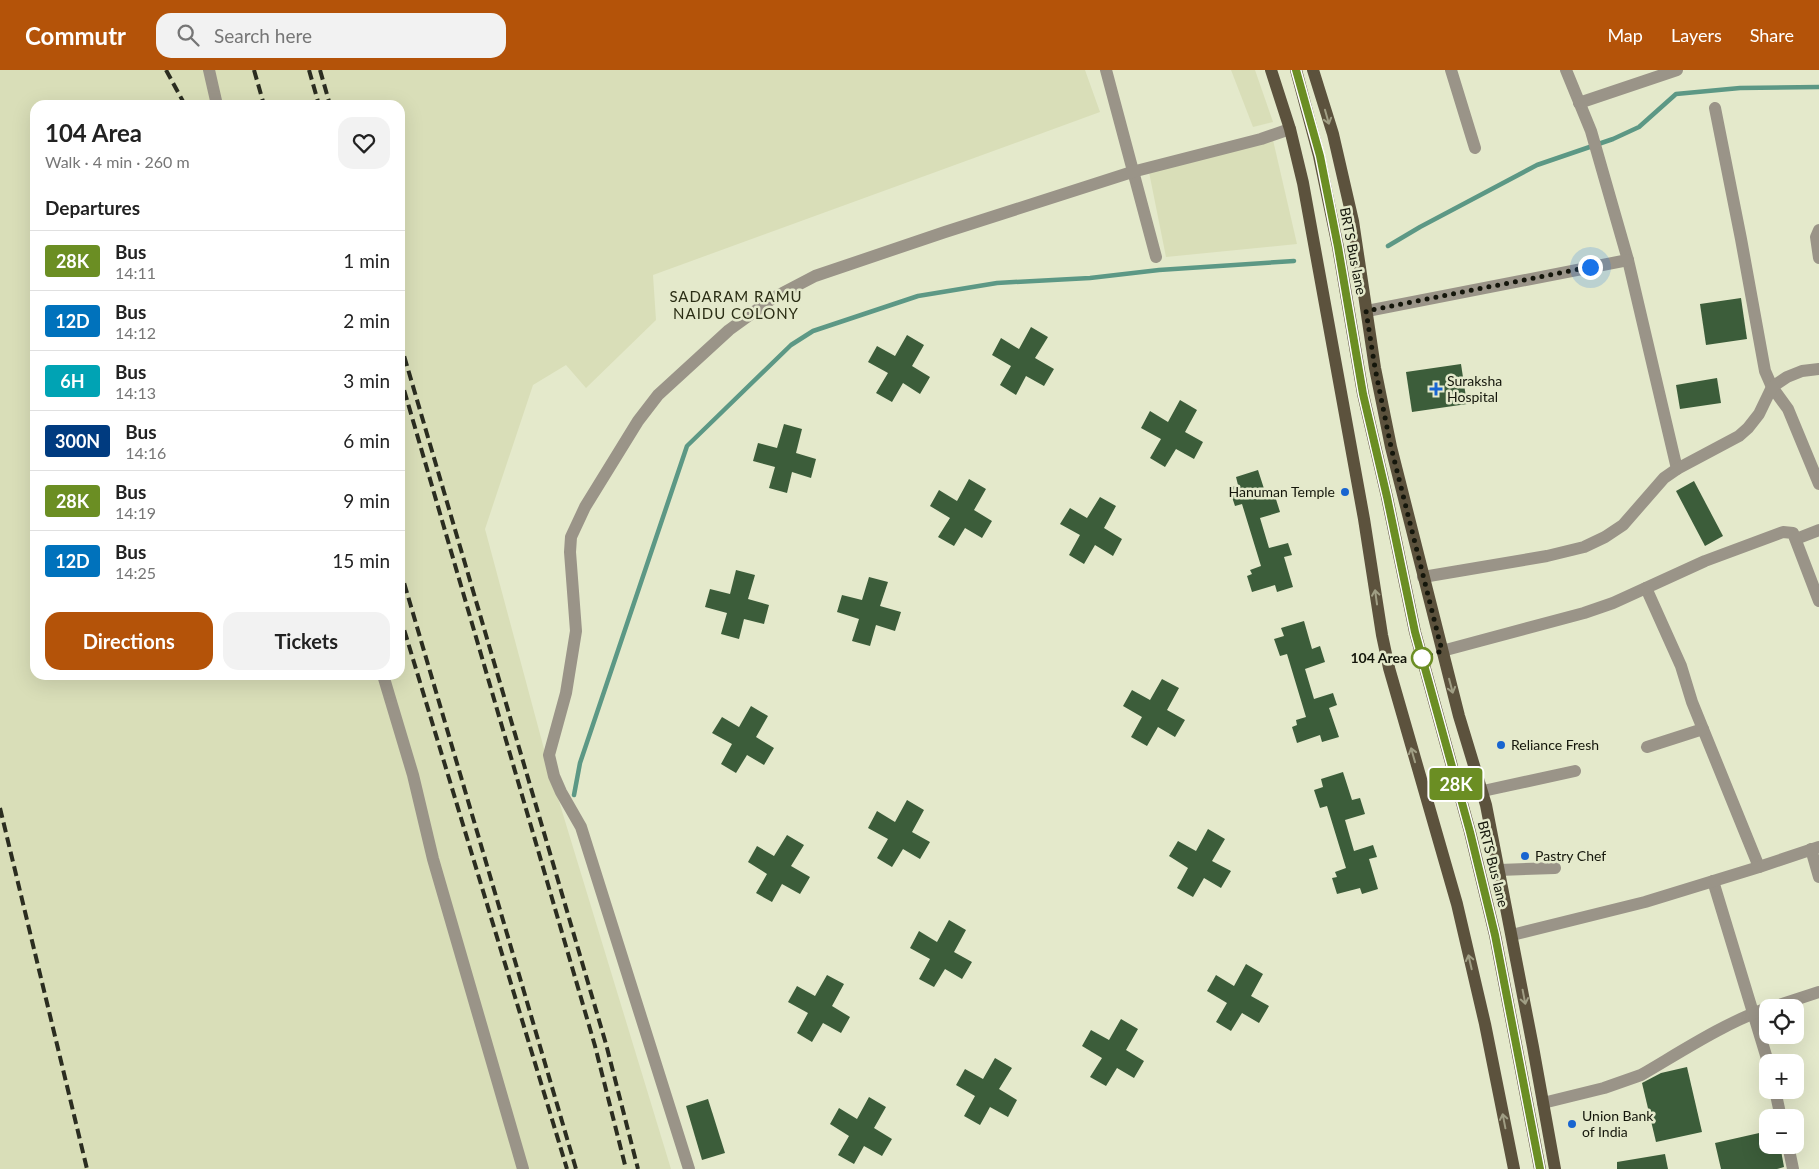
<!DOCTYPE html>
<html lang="en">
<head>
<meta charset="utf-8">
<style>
  body { margin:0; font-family:Lato,sans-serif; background:#f2f2f2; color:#222; height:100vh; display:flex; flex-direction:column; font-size:19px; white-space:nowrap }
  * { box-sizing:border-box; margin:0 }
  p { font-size:16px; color:#767676 }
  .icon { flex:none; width:28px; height:28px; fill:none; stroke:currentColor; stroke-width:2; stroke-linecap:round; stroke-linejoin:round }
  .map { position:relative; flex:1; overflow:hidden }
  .side { position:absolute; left:30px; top:30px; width:375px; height:580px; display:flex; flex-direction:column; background:#fff; border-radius:15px; box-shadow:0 5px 20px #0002 }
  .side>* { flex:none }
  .badge { padding:0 10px; border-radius:4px; font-size:18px; line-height:32px }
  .fabs { position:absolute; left:1759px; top:929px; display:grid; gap:10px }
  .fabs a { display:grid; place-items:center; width:45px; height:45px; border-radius:10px; background:#fff; box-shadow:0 5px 20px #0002; font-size:25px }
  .you { position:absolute; width:25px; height:25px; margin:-12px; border:4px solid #fff; border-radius:50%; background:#1a73e8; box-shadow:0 0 0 8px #1a73e833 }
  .map>.badge { position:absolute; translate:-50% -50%; box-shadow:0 0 0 2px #fff }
  h2 { padding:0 15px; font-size:19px; line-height:45px }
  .round { display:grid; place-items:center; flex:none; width:52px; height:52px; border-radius:15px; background:#f2f2f2 }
  .summary { display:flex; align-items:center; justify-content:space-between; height:85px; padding:0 15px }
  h1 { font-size:24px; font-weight:700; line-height:38px }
  .action { display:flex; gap:10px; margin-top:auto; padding:10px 15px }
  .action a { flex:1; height:58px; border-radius:15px; background:#b45309; color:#fff; font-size:20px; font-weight:700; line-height:58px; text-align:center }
  .action a+a { background:#f2f2f2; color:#222 }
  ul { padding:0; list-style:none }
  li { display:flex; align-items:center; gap:15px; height:60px; padding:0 15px; border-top:1px solid #e0e0e0 }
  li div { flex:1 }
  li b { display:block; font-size:19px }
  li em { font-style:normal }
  li .badge { min-width:55px; font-weight:700; text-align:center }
  header { display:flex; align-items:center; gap:30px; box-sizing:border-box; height:70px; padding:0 25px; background:#b45309; color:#fff }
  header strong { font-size:24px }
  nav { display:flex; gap:28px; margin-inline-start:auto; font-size:18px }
  .search { width:350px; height:45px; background:#f2f2f2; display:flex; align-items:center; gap:12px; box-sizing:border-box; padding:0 18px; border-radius:15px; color:#767676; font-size:19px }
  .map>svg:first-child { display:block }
  .built { fill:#d9deb8; fill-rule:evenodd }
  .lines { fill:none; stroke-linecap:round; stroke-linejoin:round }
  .stream { stroke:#5c9885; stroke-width:4.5 }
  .building { fill:#3c5d3a }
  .minor { stroke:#9a9488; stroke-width:12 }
  .major { stroke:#5c523d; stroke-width:12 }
  .rail { stroke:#2b2d20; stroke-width:4; stroke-dasharray:10 5; stroke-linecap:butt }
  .oneway { stroke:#a09e84 }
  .line-casing { stroke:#fff; stroke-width:11 }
  .line { stroke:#6b8e23; stroke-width:8 }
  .walk { stroke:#14160b; stroke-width:5; stroke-dasharray:0 9 }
  .poi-dot { fill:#1865d0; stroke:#e4e9cb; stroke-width:2 }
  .stop-dot { fill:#fff; stroke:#6b8e23; stroke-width:2.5 }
  .labels { text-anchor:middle; stroke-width:5; stroke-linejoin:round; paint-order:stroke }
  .street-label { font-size:14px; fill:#14160b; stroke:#e4e9cb }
  .poi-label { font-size:14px; fill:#14160b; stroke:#e4e9cb; text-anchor:start }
  .stop-label { font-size:14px; font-weight:bold; fill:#14160b; stroke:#e4e9cb; text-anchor:end }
  .neighbourhood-label { font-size:15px; letter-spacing:1px; fill:#2a2d14; stroke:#e4e9cb }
</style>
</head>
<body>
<header>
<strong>Commutr</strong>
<div class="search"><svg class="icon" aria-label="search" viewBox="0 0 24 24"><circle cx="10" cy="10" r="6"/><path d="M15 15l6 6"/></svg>Search here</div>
<nav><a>Map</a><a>Layers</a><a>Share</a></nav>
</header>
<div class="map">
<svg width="1819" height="1099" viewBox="0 0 1819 1099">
  <rect width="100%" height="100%" fill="#e4e9cb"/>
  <!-- built -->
  <g class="built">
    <path d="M0 0H1085L1100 42 653 205 656 250 586 318 566 295 533 315 485 459 551 705 671 1099H0ZM35 35H400V605H35Z"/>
    <path d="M1231 0H1255L1273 52 1253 57Z"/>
    <path d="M1273 70 1297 174 1166 187 1149 102Z"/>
  </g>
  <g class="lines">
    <!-- stream -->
    <g class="stream">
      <path d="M1388 176 1420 157 1537 95 1613 69 1639 57 1676 24 1740 18 1819 17"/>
      <path d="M574 725 580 693 687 376 791 275 813 261 918 226 997 213 1090 208 1159 200 1294 191"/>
    </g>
  </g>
  <!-- building -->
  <g class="building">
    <path d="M1741 228 1747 269 1706 275 1700 234Z"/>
    <path d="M1031 257 1048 267 1035 288 1054 299 1044 316 1026 306 1016 325 1000 315 1011 296 992 285 1001 268 1019 279Z"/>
    <path d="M907 265 924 275 912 296 930 307 920 324 903 313 892 332 876 323 888 303 868 292 877 276 895 286Z"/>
    <path d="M1461 294 1467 334 1412 342 1406 302Z"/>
    <path d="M1717 308 1721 333 1680 339 1676 315Z"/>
    <path d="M1180 330 1197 340 1185 362 1203 372 1194 389 1176 379 1165 397 1150 388 1161 369 1141 358 1150 341 1168 352Z"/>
    <path d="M784 354 802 359 796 383 816 389 811 408 792 402 787 423 769 418 775 397 753 391 758 373 777 378Z"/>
    <path d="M1258 400 1267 428 1275 426 1280 442 1260 448 1269 478 1288 473 1292 485 1284 487 1293 517 1277 522 1275 515 1252 522 1247 506 1252 504 1250 500 1261 496 1242 434 1235 436 1229 418 1238 415 1236 407Z"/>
    <path d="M969 409 986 419 974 440 992 451 982 468 965 458 954 476 938 467 950 448 930 436 939 420 957 431Z"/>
    <path d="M1694 411 1723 466 1705 476 1676 421Z"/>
    <path d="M1100 427 1116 436 1104 458 1122 469 1113 486 1095 475 1084 494 1069 485 1080 465 1060 454 1070 438 1087 448Z"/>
    <path d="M736 500 755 505 748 529 769 535 764 554 744 549 739 569 721 564 727 543 705 537 710 519 730 524Z"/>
    <path d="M869 507 888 512 880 536 901 542 895 561 876 555 870 576 852 571 859 549 837 542 842 525 862 530Z"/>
    <path d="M1304 551 1312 579 1320 576 1325 592 1305 599 1314 629 1333 623 1337 635 1329 638 1339 667 1322 672 1320 665 1297 673 1292 657 1297 655 1296 650 1306 647 1287 584 1280 586 1274 569 1284 566 1281 558Z"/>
    <path d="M1162 609 1179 618 1167 640 1185 650 1175 667 1158 657 1147 676 1131 667 1142 647 1123 636 1132 620 1150 630Z"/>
    <path d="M751 636 768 646 756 667 774 678 764 695 747 685 736 703 721 694 732 674 712 663 722 647 739 657Z"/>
    <path d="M1343 702 1352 730 1360 728 1365 744 1345 750 1354 781 1373 775 1377 787 1369 789 1378 819 1362 824 1360 818 1337 824 1332 808 1337 807 1335 802 1346 798 1327 736 1320 738 1314 720 1323 717 1321 709Z"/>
    <path d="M907 730 924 740 912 762 930 772 920 789 903 779 892 797 877 788 888 769 868 758 877 741 895 752Z"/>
    <path d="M1208 759 1225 769 1212 791 1231 801 1221 818 1204 808 1193 827 1177 818 1188 798 1169 786 1178 771 1196 781Z"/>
    <path d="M787 765 804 775 791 796 810 807 800 824 782 814 772 832 756 823 767 804 748 792 757 776 774 786Z"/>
    <path d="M949 850 966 860 954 882 972 892 962 909 945 899 934 917 919 909 930 889 910 878 919 861 937 872Z"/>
    <path d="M1246 894 1263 904 1251 926 1269 936 1259 953 1242 943 1231 961 1216 952 1227 933 1207 921 1216 905 1234 916Z"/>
    <path d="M827 905 844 914 832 936 850 947 841 963 823 953 812 972 797 963 808 943 788 932 797 916 815 926Z"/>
    <path d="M1121 949 1138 959 1126 980 1144 991 1134 1008 1117 998 1106 1016 1090 1007 1102 988 1082 976 1091 960 1109 970Z"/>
    <path d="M995 988 1012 998 999 1019 1017 1030 1008 1047 990 1037 980 1055 964 1046 975 1026 956 1015 965 999 983 1009Z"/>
    <path d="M1687 997 1702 1062 1656 1072 1642 1013 1661 1003Z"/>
    <path d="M869 1027 886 1037 874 1058 892 1069 882 1086 864 1076 854 1094 838 1085 849 1066 830 1054 839 1038 857 1049Z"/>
    <path d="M708 1029 725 1083 702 1090 686 1036Z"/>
    <path d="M1768 1061V1075H1780L1784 1097 1777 1099H1721L1715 1073Z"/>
    <path d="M1665 1084 1668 1099H1617V1092Z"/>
  </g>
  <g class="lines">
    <!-- minor -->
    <g class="minor">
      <path d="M209 0 217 35"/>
      <path d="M1106 0 1156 187"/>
      <path d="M1451 0 1475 78"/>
      <path d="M1566 0 1591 61 1628 190 1677 399"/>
      <path d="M1579 33 1677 0"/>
      <path d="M1715 38 1741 169 1765 301 1772 317 1788 339 1819 414"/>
      <path d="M1819 160 1816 167 1819 188"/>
      <path d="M1367 241 1628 190"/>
      <path d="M1796 469 1819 460"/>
      <path d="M1423 507 1547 486 1584 477 1605 467 1623 455 1664 408 1677 399 1739 366 1748 358 1759 344 1772 317 1787 307 1802 301 1819 299"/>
      <path d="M1646 518 1681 596 1692 632 1759 797"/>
      <path d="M1442 581 1584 543 1613 533 1705 491 1783 462 1793 463 1819 531"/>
      <path d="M383 605 413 705 433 789 523 1099"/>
      <path d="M1647 677 1703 659"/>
      <path d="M1483 721 1575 701"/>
      <path d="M1811 779 1819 807"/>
      <path d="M1499 800 1555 798"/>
      <path d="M1713 811 1768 992"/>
      <path d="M1512 865 1645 832 1759 797 1819 777"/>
      <path d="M1770 938 1819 922"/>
      <path d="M1775 1020 1781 1048"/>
      <path d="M1543 1033 1604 1018 1641 1005C1679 983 1726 952 1768 938"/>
      <path d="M1788 1075 1793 1099"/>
      <path d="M689 1099 581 757 561 722 554 706 549 685 566 623 576 561 570 482 571 467 585 437 638 351 658 325 729 260 773 228 815 206 945 162 1132 102 1261 69 1290 59"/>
    </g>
    <!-- major -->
    <g class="major">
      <path d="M1271 0 1290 59 1303 113 1364 449 1382 565 1389 598 1457 834 1485 954 1514 1099"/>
      <path d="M1296 0 1319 86 1338 177 1363 324 1387 427 1415 562 1470 762 1495 865 1540 1099"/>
      <path d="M1313 0 1333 64 1353 151 1375 298 1391 377 1459 646 1486 735 1533 977 1555 1099"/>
    </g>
    <!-- rail -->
    <g class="rail">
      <path d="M166 0 185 35"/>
      <path d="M254 0 264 35"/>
      <path d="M309 0 319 35"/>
      <path d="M320 0 330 35"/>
      <path d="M400 272 606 974 638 1099"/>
      <path d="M400 306 595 976 626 1099"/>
      <path d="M400 499 576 1099"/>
      <path d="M400 546 567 1099"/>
      <path d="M0 738 87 1099"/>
    </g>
  </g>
  <!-- one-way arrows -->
  <defs><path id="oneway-shaft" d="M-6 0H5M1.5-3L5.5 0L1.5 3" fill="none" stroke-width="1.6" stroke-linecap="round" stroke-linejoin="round" transform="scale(1.25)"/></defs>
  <g class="oneway">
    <use href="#oneway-shaft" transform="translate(1327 47) rotate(74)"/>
    <use href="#oneway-shaft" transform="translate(1376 527) rotate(-98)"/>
    <use href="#oneway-shaft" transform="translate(1451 616) rotate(75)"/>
    <use href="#oneway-shaft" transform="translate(1413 685) rotate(-106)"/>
    <use href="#oneway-shaft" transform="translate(1470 892) rotate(-103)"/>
    <use href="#oneway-shaft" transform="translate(1524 927) rotate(79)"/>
    <use href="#oneway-shaft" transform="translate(1504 1051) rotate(-101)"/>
  </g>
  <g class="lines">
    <defs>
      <path id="line" d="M1296 0 1320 86 1338 177 1363 324 1387 427 1415 562 1470 762 1495 865 1540 1099"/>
    </defs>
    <!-- line casing -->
    <use href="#line" class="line-casing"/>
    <!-- line -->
    <use href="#line" class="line"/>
    <!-- walk -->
    <path class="walk" d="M1422 588 1442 581 1391 377 1375 298 1366 241 1590 197"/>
  </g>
  <!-- markers -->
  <g class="poi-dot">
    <path d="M1433.5 311.5h5v5h5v5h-5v5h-5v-5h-5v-5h5z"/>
    <circle cx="1345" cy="422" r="5"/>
    <circle cx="1501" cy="675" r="5"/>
    <circle cx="1525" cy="786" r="5"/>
    <circle cx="1572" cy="1054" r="5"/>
  </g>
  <circle class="stop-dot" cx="1422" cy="588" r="10"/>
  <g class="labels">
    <!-- street labels -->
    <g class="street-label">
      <text transform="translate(1353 181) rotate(79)" y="5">BRTS Bus lane</text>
      <text transform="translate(1493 794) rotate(76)" y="5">BRTS Bus lane</text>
    </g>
    <!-- poi labels -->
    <g class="poi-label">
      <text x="1447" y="316">Suraksha<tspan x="1447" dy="16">Hospital</tspan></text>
      <text x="1335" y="427" text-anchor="end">Hanuman Temple</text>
      <text x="1511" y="680">Reliance Fresh</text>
      <text x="1535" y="791">Pastry Chef</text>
      <text x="1582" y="1051">Union Bank<tspan x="1582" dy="16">of India</tspan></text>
    </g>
    <!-- stop labels -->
    <g class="stop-label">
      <text x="1407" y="593">104 Area</text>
    </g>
    <!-- neighbourhood labels -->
    <g class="neighbourhood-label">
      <text x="736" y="232">SADARAM RAMU<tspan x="736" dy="17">NAIDU COLONY</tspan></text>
    </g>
  </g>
</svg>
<div class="fabs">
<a><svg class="icon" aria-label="locate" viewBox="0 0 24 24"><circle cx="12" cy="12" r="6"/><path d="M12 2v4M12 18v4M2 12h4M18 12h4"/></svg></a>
<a>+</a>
<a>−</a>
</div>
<div class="you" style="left:1590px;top:197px"></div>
<b class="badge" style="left:1456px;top:714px;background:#6b8e23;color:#fff">28K</b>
<section class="side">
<div class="summary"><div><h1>104 Area</h1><p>Walk · 4 min · 260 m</p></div><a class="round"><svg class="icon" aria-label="heart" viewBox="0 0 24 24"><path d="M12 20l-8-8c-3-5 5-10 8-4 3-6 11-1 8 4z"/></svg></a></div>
<h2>Departures</h2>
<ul>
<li><span class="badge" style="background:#6b8e23;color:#fff">28K</span><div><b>Bus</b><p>14:11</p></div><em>1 min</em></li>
<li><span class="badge" style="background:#0072bc;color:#fff">12D</span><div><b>Bus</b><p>14:12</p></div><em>2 min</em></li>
<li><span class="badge" style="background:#00a3b4;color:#fff">6H</span><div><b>Bus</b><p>14:13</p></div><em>3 min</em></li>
<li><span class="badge" style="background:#003b80;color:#fff">300N</span><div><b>Bus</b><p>14:16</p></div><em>6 min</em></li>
<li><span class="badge" style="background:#6b8e23;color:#fff">28K</span><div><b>Bus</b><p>14:19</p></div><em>9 min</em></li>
<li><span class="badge" style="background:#0072bc;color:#fff">12D</span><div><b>Bus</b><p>14:25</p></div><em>15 min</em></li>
</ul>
<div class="action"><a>Directions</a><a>Tickets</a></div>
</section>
</div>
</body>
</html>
